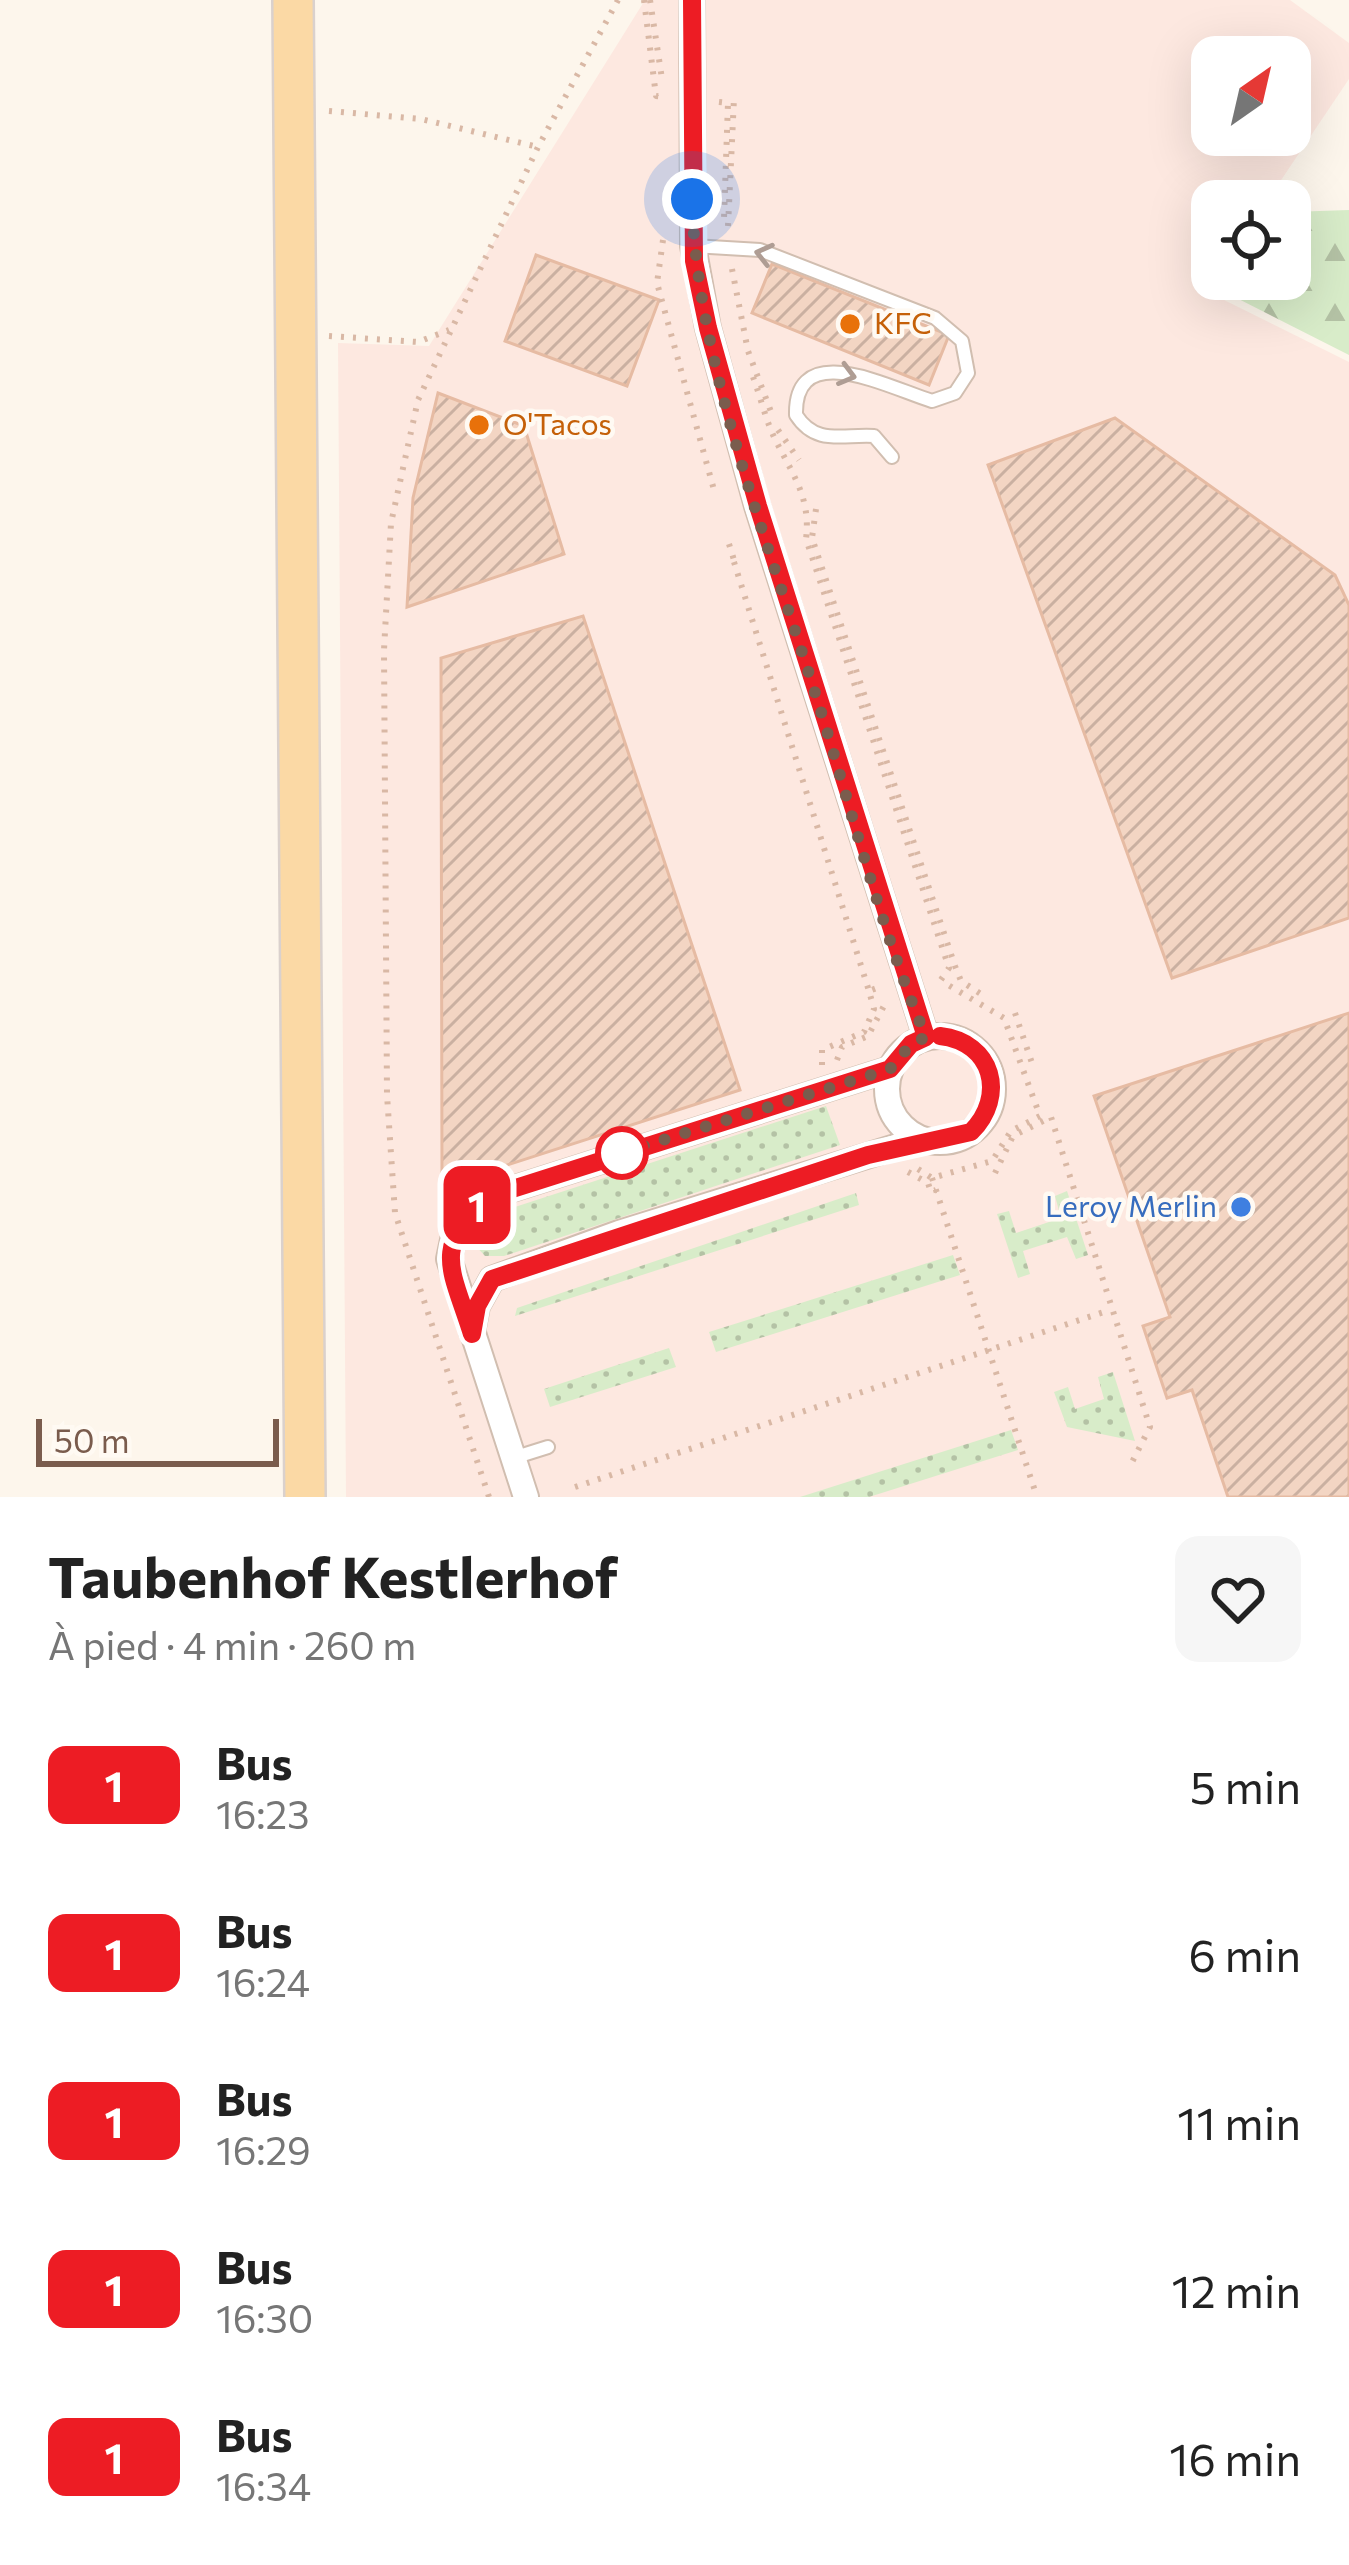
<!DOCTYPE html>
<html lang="fr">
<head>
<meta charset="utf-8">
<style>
  body { margin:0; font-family:Commissioner,sans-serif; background:#f6f6f6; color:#222; height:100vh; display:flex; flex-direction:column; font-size:45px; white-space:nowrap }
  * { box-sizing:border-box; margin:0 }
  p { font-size:39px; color:#767676 }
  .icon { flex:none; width:66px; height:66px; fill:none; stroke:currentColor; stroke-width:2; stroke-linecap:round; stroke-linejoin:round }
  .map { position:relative; height:1497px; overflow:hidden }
  .drawer { display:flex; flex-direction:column; background:#fff; flex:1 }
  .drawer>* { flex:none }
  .badge { padding:0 24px; border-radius:18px; font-size:42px; line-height:78px }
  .needle { width:78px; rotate:34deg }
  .tools { position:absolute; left:1191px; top:36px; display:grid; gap:24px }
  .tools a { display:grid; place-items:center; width:120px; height:120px; border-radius:24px; background:#fff; box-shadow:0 12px 48px #0002; font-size:60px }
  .scale { position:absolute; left:36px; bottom:30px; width:243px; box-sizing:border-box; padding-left:12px; border:6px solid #7a5c4d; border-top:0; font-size:33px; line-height:42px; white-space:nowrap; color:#7a5c4d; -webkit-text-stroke:9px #fffaf3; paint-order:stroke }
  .you { position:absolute; width:60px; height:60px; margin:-30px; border:9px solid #fff; border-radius:50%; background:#1a73e8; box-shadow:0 0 0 18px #1a73e833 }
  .map>.badge { position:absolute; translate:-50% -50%; box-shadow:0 0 0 6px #fff }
  .round { display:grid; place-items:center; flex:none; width:126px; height:126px; border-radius:24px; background:#f6f6f6 }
  .summary { display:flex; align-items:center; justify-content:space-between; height:204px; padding:0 48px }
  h1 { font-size:57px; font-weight:700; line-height:90px }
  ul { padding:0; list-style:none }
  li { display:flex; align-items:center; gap:36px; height:168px; padding:0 48px }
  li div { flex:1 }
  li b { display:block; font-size:45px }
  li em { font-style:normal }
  li .badge { min-width:132px; font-weight:700; text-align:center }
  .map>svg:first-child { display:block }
  .commercial { fill:#fde8e0; fill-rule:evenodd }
  .grass { fill:url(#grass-dots) }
  .forest { fill:url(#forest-firs) }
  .building { fill:url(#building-hatch); stroke:#e6bba3; stroke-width:3 }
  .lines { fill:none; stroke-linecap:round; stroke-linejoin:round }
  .service-casing { stroke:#d1beb0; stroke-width:16 }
  .minor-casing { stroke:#d1beb0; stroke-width:28 }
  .primary-casing { stroke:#dad1cd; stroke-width:44 }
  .path { stroke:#d9b8a5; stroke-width:6; stroke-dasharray:3 9; stroke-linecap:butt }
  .service { stroke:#fff; stroke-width:12 }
  .minor { stroke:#fff; stroke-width:24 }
  .primary { stroke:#fbd9a5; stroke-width:39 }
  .oneway { stroke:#af9d94 }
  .line-casing { stroke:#fff; stroke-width:27 }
  .line { stroke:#ed1c24; stroke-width:18 }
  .walk { stroke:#7a5c4d; stroke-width:12; stroke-dasharray:0 21.6 }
  .food-dot { fill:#e8710a; stroke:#fffaf3; stroke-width:4.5 }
  .stop-dot { fill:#fff; stroke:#ed1c24; stroke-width:6 }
  .shop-dot { fill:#3f7fe0; stroke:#fffaf3; stroke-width:4.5 }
  .labels { text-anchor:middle; stroke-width:9; stroke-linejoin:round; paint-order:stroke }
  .food-label { font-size:30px; fill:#c56008; stroke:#fffaf3; text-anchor:start }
  .shop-label { font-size:30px; fill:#366cbe; stroke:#fffaf3; text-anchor:end }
</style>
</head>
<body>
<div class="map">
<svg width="1349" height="1497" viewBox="0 0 1349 1497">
  <defs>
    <pattern id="grass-dots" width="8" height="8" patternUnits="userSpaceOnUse" patternTransform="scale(3)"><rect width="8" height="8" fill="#d8ecc9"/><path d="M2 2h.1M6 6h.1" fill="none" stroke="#b4c2a5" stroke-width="1.8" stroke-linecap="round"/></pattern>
    <pattern id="forest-firs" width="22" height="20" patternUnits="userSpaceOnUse" patternTransform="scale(3)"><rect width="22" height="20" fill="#d8ecc9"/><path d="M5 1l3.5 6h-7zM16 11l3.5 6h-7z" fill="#b4c2a5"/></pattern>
    <pattern id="building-hatch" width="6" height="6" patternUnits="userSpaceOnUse" patternTransform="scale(3)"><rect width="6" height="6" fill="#f3d5c3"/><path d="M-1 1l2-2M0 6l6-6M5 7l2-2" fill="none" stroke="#cab0a1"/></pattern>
  </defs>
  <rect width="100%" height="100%" fill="#fdf6ec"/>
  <!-- commercial -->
  <path class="commercial" d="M645 0H1290L1349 43V79L1267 201H1212L1214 279 1206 291 1349 362V1497H346L338 343 429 346ZM1212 57H1290V135H1212Z"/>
  <!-- grass -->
  <g class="grass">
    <path d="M826 1106 840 1145 504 1256H485L473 1243 475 1226 487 1216Z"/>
    <path d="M1067 1191 1088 1255 1076 1259 1067 1237 1023 1251 1030 1274 1018 1278 997 1214 1009 1211 1016 1233 1061 1218 1055 1196Z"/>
    <path d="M856 1193 859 1205 515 1316 517 1308Z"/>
    <path d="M953 1255 960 1275 716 1352 709 1332Z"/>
    <path d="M669 1348 676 1367 550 1407 544 1389Z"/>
    <path d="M1113 1372 1135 1441 1067 1427 1054 1392 1068 1387 1075 1409 1104 1399 1098 1377Z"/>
    <path d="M1011 1430 1018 1450 869 1497H800Z"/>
  </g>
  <!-- forest -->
  <path class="forest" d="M1349 210V355L1217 288 1223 279H1290V212Z"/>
  <!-- building -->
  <g class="building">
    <path d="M536 255 659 300 627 386 505 341Z"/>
    <path d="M772 264 949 335 929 385 752 313Z"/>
    <path d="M438 393 524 426 564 554 407 607 413 498Z"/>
    <path d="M1115 418 1335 575 1349 605V918L1172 978 988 465Z"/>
    <path d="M583 616 740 1090 442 1186 441 658Z"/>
    <path d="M1349 1013V1497H1228L1192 1390 1167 1398 1143 1326 1170 1317 1094 1096Z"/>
  </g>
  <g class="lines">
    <defs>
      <g id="service">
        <path d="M693 246 760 250 935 318 962 341 968 373 955 393 932 401C890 388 794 337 796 415 816 446 842 434 874 436L892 457"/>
        <path d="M513 1458 548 1447"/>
      </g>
      <g id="minor">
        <path d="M692 0 693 246 708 328 757 506 926 1037"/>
        <circle cx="940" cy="1089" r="53"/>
        <path d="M472 1332 477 1306 492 1279 619 1233 921 1139"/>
        <path d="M526 1497 449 1259 456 1226 484 1198 890 1069"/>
      </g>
      <path id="primary" d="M293 0 305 1497"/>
    </defs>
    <!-- service casing -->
    <use href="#service" class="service-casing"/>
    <!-- minor casing -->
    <use href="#minor" class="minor-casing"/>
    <!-- primary casing -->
    <use href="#primary" class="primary-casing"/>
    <!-- path -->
    <g class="path">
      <path d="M644 0 656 96 664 97"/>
      <path d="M650 0 662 79"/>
      <path d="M719 102 728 103 724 218"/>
      <path d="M329 111 421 119 538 147"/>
      <path d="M728 226 734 98"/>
      <path d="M663 240 657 283 714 490"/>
      <path d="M732 269 748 351 773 417"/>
      <path d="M329 336 418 342 449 330"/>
      <path d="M753 377C761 398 766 422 776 441 793 475 811 498 806 539L949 968 938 984"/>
      <path d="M778 430 799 460"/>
      <path d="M816 509 812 538 955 966 961 981 981 994"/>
      <path d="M729 544 734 560"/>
      <path d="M734 562 869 991"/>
      <path d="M1015 1013 1034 1069"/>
      <path d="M837 1060 842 1047 868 1036 886 1002"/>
      <path d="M822 1065V1050L864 1032 874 1009 869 991 882 986"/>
      <path d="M918 1169 932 1178 992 1161 1011 1131 1040 1116 1004 1018 943 982"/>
      <path d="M908 1172 928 1183 931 1192 936 1190"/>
      <path d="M995 1173 1013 1136 1051 1117 1150 1427 1129 1468"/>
      <path d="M932 1178 1037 1497"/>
      <path d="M575 1487 1110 1310"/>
      <path d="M489 1497 395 1213 387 1095 384 650 391 523 418 400 538 147 618 0"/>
    </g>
    <!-- service -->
    <use href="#service" class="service"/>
    <!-- minor -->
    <use href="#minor" class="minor"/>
    <!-- primary -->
    <use href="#primary" class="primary"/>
  </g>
  <!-- one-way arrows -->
  <defs><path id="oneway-chevron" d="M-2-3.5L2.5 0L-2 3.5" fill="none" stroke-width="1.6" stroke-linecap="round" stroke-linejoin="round" transform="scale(3)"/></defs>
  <g class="oneway">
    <use href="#oneway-chevron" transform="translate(764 254) rotate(-166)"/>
    <use href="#oneway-chevron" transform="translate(847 375) rotate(15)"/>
  </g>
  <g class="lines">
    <defs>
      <path id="line" d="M692 0 694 261 708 328 758 506 926 1037 911 1044 890 1069 484 1198C432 1250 452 1270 472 1334L477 1306 492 1279 868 1155 971 1132C1007 1096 993 1042 940 1036"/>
    </defs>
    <!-- line casing -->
    <use href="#line" class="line-casing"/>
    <!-- line -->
    <use href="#line" class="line"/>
    <!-- walk -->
    <path class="walk" d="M622 1153 602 1159 890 1069 911 1044 926 1037C880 928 852 809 816 696 768 542 696 359 692 199"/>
  </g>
  <!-- markers -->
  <g class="food-dot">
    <circle cx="850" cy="324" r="12"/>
    <circle cx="479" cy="425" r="12"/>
  </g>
  <circle class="stop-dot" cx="622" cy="1153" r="24"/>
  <circle class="shop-dot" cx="1241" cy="1207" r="12"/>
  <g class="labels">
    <!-- food labels -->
    <g class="food-label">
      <text x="874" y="334">KFC</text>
      <text x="503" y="435">O'Tacos</text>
    </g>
    <!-- shop labels -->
    <g class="shop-label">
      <text x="1217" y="1217">Leroy Merlin</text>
    </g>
  </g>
</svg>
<div class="tools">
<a><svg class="needle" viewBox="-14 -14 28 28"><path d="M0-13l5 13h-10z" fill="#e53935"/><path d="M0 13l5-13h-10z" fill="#767676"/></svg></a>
<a><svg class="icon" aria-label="locate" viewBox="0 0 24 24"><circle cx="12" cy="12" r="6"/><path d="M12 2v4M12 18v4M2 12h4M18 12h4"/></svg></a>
</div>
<div class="scale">50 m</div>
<div class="you" style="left:692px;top:199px"></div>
<b class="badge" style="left:477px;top:1205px;background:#ed1c24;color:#fff">1</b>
</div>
<section class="drawer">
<div class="summary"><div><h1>Taubenhof Kestlerhof</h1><p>À pied · 4 min · 260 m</p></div><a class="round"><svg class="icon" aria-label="heart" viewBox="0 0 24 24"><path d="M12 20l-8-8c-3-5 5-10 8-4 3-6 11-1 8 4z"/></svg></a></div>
<ul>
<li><span class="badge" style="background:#ed1c24;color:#fff">1</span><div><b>Bus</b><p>16:23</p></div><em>5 min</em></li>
<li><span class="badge" style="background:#ed1c24;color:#fff">1</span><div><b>Bus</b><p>16:24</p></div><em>6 min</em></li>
<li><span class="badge" style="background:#ed1c24;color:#fff">1</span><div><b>Bus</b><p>16:29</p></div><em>11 min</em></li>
<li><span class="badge" style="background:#ed1c24;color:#fff">1</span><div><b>Bus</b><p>16:30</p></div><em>12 min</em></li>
<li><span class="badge" style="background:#ed1c24;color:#fff">1</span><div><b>Bus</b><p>16:34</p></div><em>16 min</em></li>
</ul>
</section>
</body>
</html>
